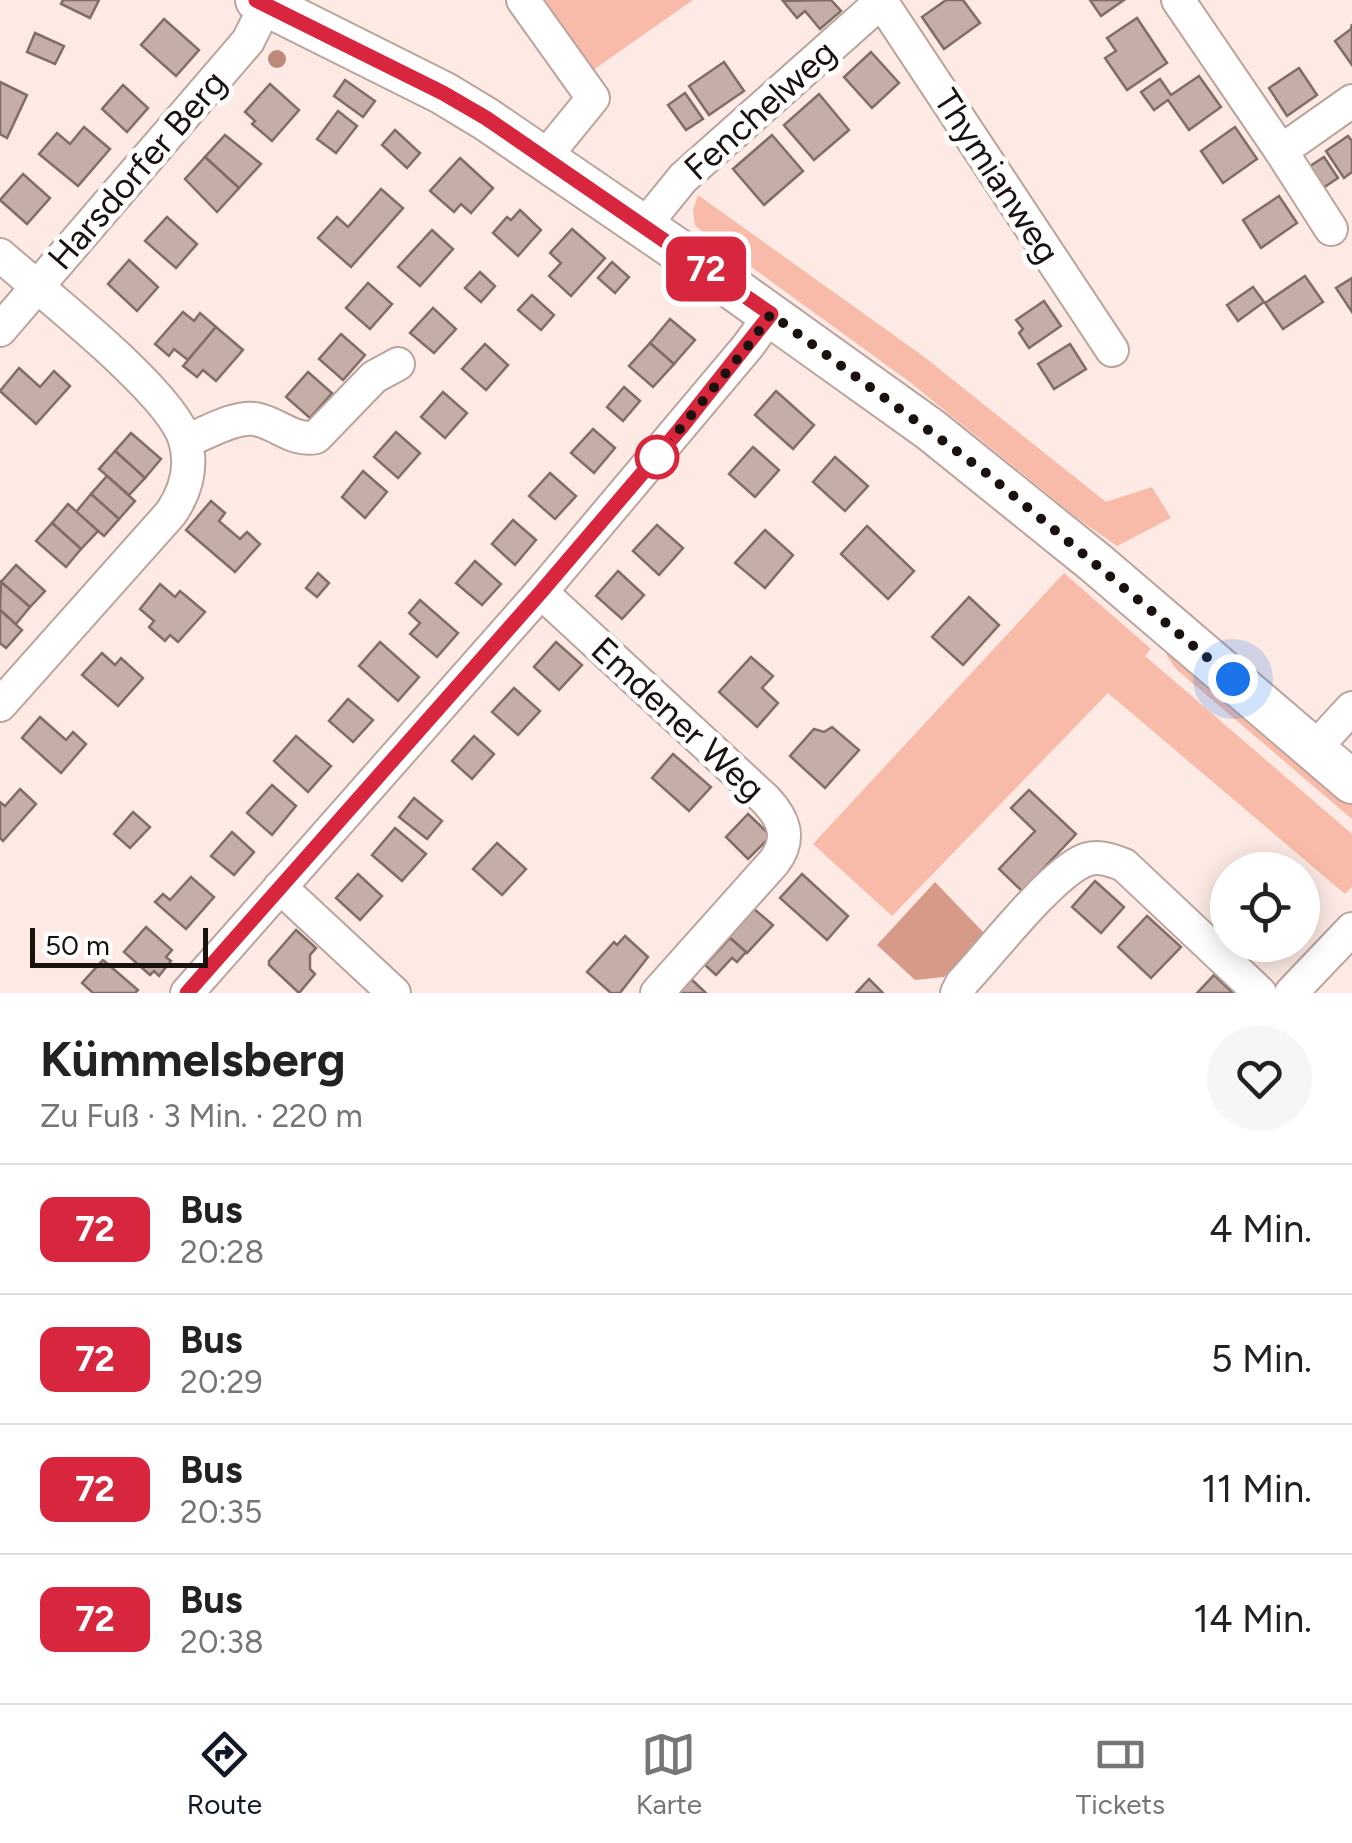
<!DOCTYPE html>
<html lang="de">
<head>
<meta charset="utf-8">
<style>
  body { margin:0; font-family:Figtree,sans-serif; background:#f6f6f6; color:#222; height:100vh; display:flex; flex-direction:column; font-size:38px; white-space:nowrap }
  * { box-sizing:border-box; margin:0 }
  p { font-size:32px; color:#767676 }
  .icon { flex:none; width:55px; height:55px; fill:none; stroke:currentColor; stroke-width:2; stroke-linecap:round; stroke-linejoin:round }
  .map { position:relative; height:993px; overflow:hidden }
  .sheet { display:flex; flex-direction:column; background:#fff; flex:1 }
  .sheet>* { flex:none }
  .badge { padding:0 20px; border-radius:15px; font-size:35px; line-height:65px }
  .fabs { position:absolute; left:1210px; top:852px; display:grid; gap:20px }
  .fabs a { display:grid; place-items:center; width:110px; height:110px; border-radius:50%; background:#fff; box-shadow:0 5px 25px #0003; font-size:50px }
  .scale { position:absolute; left:30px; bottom:25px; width:178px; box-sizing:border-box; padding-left:10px; border:5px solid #1a120f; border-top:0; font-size:28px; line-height:35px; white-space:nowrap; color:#1a120f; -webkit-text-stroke:8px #fff; paint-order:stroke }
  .you { position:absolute; width:50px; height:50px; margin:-25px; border:8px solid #fff; border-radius:50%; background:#1a73e8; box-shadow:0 0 0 15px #1a73e833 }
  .map>.badge { position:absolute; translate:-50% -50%; box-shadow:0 0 0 5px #fff }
  .round { display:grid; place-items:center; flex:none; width:105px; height:105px; border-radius:52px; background:#f6f6f6 }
  .head { display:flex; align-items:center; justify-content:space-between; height:170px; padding:0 40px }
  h1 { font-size:48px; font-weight:700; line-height:75px }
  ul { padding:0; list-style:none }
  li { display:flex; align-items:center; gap:30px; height:130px; padding:0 40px; border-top:2px solid #e0e0e0 }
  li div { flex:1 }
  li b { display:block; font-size:38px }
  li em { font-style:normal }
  li .badge { min-width:110px; font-weight:700; text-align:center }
  .menu { display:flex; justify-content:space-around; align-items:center; height:140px; border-top:2px solid #e0e0e0; background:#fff; font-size:28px; color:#767676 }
  .menu a { display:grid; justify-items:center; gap:5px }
  .menu .current { color:#111827 }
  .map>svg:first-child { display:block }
  .green { fill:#f8bba9 }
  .water { fill:#d79a88 }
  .building { fill:#c5aea7; stroke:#816c66; stroke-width:2.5 }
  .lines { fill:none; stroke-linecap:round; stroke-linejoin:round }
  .minor-casing { stroke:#baa49d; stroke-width:36 }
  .major-casing { stroke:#baa49d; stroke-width:46 }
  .minor { stroke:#fff; stroke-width:32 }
  .major { stroke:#fff; stroke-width:42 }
  .tree { fill:#bb8a7a }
  .line-casing { stroke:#fff; stroke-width:22 }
  .line { stroke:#d7263d; stroke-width:15 }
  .walk { stroke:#1a120f; stroke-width:10; stroke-dasharray:0 18 }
  .stop-dot { fill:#fff; stroke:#d7263d; stroke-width:5 }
  .labels { text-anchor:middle; stroke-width:10; stroke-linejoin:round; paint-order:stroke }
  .street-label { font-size:35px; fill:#1a120f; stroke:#fff }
</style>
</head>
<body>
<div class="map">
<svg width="1352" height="993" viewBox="0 0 1352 993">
  <rect width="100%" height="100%" fill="#fdeae4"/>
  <!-- green -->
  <g class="green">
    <path d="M535 0H693L586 75Z"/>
    <path d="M698 195 923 356 1106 502 1152 487 1171 518 1117 546 1077 518 911 383 695 226 693 210Z"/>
    <path d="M1064 573 1151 649 1145 656 1352 834V887L1345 894 1108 693 892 916 813 844Z"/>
    <path d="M1161 635 1352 799V819L1176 669 1167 656Z"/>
  </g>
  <!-- water -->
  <path class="water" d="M935 882 985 934 944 977 915 980 877 945Z"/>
  <!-- building -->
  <g class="building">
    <path d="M63 0H99L90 18 61 4Z"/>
    <path d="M831 0 841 11 820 29 805 11 797 18 783 1Z"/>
    <path d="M946 0H963L980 23 944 49 922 17Z"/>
    <path d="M1090 0H1124L1101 16Z"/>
    <path d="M1137 18 1167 63 1127 90 1105 58 1116 51 1107 38Z"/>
    <path d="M164 19 199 50 176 76 141 45Z"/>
    <path d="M1352 24V65L1335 41 1351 29Z"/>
    <path d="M35 33 64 46 55 64 27 52Z"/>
    <path d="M871 52 899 83 872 108 844 77Z"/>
    <path d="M724 62 744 91 709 115 689 86Z"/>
    <path d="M1299 68 1317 95 1287 116 1269 88Z"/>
    <path d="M1199 76 1221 107 1189 130 1168 100 1154 110 1141 92 1160 79 1171 95Z"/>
    <path d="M345 80 375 101 363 117 334 96Z"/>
    <path d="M0 82 27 95 7 138 0 134Z"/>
    <path d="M270 84 299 110 272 141 252 124 255 121 245 112Z"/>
    <path d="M123 85 148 108 127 132 102 109Z"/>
    <path d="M685 93 703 119 686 130 668 105Z"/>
    <path d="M819 94 849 130 814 160 784 125Z"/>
    <path d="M338 111 357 126 336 153 317 139Z"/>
    <path d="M84 127 110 149 78 186 39 154 57 133 70 144Z"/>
    <path d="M1235 127 1257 159 1223 183 1201 151Z"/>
    <path d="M395 130 420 153 407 168 382 145Z"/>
    <path d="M225 135 261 164 239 188 205 157Z"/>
    <path d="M772 135 803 171 764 205 733 169Z"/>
    <path d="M1348 136 1352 141V172L1344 178 1326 151Z"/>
    <path d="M205 157 239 188 217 212 185 179Z"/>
    <path d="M1324 157 1338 178 1317 192 1307 168Z"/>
    <path d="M460 158 493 188 471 213 461 204 454 212 430 191Z"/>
    <path d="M23 174 50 198 27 224 0 200Z"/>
    <path d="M381 189 403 208 351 267 318 238 337 217 348 227Z"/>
    <path d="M1279 196 1297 223 1261 248 1243 220Z"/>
    <path d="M520 210 541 230 518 256 493 233 507 217 511 220Z"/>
    <path d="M167 217 197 244 176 268 145 241Z"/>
    <path d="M572 229 605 258 571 296 549 276 561 263 550 253Z"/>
    <path d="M432 230 453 249 420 286 398 267Z"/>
    <path d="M129 260 158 287 137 311 108 284Z"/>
    <path d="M612 262 629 277 615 293 598 278Z"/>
    <path d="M480 272 495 286 481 302 465 288Z"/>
    <path d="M1305 276 1323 302 1283 329 1265 303Z"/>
    <path d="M1352 278V312L1336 288Z"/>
    <path d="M368 283 392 304 370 329 346 308Z"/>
    <path d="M1253 287 1264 302 1238 321 1227 305Z"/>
    <path d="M532 295 554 315 541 330 518 310Z"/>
    <path d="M1044 301 1061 326 1029 348 1019 333 1023 329 1016 320Z"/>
    <path d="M433 308 456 329 434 353 410 333Z"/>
    <path d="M183 312 194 321 200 313 216 327 188 360 174 349 169 356 155 344Z"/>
    <path d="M670 319 695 340 674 364 650 343Z"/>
    <path d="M216 327 243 350 216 381 203 370 197 377 183 366Z"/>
    <path d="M341 334 365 355 343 380 319 359Z"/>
    <path d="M650 343 674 364 653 387 629 366Z"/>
    <path d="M485 344 508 365 486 390 462 369Z"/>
    <path d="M1070 344 1086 369 1054 389 1038 364Z"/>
    <path d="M19 368 40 387 54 371 70 386 36 424 0 391Z"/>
    <path d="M308 372 332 393 310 418 286 397Z"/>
    <path d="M624 387 640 401 623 421 607 407Z"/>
    <path d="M776 391 814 425 793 449 755 415Z"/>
    <path d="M443 392 467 413 445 438 421 417Z"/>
    <path d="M593 429 615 448 594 473 571 453Z"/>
    <path d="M396 432 420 453 398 478 374 457Z"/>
    <path d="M131 433 161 459 145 478 115 451Z"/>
    <path d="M753 447 779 470 755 497 729 474Z"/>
    <path d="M115 451 145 478 129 495 99 469Z"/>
    <path d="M835 457 868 486 845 511 813 482Z"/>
    <path d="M363 471 387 492 365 518 342 497Z"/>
    <path d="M550 473 576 496 555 519 529 496Z"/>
    <path d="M107 476 135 501 119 519 91 494Z"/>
    <path d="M91 494 119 519 104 536 76 512Z"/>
    <path d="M211 501 225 513 219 521 240 539 247 532 260 544 235 572 186 530Z"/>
    <path d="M68 504 98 531 81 549 52 523Z"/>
    <path d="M513 520 536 540 515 565 492 544Z"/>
    <path d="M52 523 81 549 66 567 36 541Z"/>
    <path d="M657 525 683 548 659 575 633 551Z"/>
    <path d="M867 526 914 571 888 599 841 554Z"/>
    <path d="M765 530 793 555 765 588 735 563Z"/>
    <path d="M475 561 501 584 482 605 456 583Z"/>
    <path d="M16 565 45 591 30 607 1 582Z"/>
    <path d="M618 571 644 595 622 619 596 596Z"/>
    <path d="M318 573 329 583 317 597 306 588Z"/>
    <path d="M1 582 30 607 16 624 0 610Z"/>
    <path d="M160 584 175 597 180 591 205 612 178 642 170 635 165 641 149 627 154 621 140 609Z"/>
    <path d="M969 597 999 625 963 665 932 637Z"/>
    <path d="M420 600 458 633 437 657 410 634 420 623 409 613Z"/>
    <path d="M0 610 22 630 6 648 0 643Z"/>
    <path d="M380 642 419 677 398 701 359 666Z"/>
    <path d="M556 642 582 665 559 690 534 667Z"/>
    <path d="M102 653 115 665 121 658 143 678 118 706 82 675Z"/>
    <path d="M751 657 773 676 762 688 778 703 757 727 719 692Z"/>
    <path d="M514 688 540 711 518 735 492 712Z"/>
    <path d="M348 699 373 720 353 742 329 721Z"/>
    <path d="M40 717 66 740 73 732 86 744 61 773 22 738Z"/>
    <path d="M832 727 859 750 825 788 790 756 814 729 824 732Z"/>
    <path d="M296 736 331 766 308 792 274 761Z"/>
    <path d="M474 736 494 754 472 779 452 761Z"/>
    <path d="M673 754 711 787 689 811 652 778Z"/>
    <path d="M272 785 296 806 272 835 247 813Z"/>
    <path d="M20 789 36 804 3 841 0 838V802L5 806Z"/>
    <path d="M1029 790 1076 834 1022 891 999 869 1035 831 1011 808Z"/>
    <path d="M414 798 442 821 427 839 399 817Z"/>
    <path d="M133 812 150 827 130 848 114 834Z"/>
    <path d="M748 814 771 836 748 859 726 837Z"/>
    <path d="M395 828 426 854 402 881 372 855Z"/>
    <path d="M232 832 254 852 234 875 211 856Z"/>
    <path d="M497 843 526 869 502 895 473 869Z"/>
    <path d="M358 874 382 896 360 920 336 898Z"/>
    <path d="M802 874 848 916 827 940 780 898Z"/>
    <path d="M191 877 214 897 186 929 155 902 163 894 170 900Z"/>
    <path d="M1095 881 1124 907 1101 933 1072 907Z"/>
    <path d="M754 909 773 925 747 953 729 937Z"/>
    <path d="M1147 916 1181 947 1151 978 1118 947Z"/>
    <path d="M146 927 172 950 166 957 171 961 159 976 154 971 150 975 124 952Z"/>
    <path d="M296 930 316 948 310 955V969L315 974 299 993 269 965V961Z"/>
    <path d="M625 936 648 957 620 993H611L587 972 614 942 617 945Z"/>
    <path d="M730 938 746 952 737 962 732 958 716 975 705 965Z"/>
    <path d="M103 960 138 990 135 993H93L82 983Z"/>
    <path d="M1214 975 1233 993H1197Z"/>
    <path d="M691 979 706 993H679Z"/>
    <path d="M869 979 883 993H856Z"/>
  </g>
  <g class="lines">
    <defs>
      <g id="minor">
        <path d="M523 0 593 98 545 157"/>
        <path d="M1178 0 1281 151 1352 101"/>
        <path d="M881 1 1112 350"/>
        <path d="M1281 151 1331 229"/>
        <path d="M644 226 683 178 883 0"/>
        <path d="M0 255C43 293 171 392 185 440 193 467 186 491 171 513L0 705"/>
        <path d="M0 330 248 41 266 5 273 0"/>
        <path d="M186 441C205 434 234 416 255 419 278 423 293 442 316 437L374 377 398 364"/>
        <path d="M541 592 765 799C784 819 792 838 774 862L657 993"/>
        <path d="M1314 749 1352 708"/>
        <path d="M280 887 394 993"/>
        <path d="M187 993 541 592 748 346 771 314"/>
        <path d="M957 993 962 983C992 951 1044 883 1079 863 1094 854 1109 859 1124 865L1260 993"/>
        <path d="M1291 993 1352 929"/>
      </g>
      <path id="major" d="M257 0 443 93 486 119 720 279 931 430 1096 563 1352 782"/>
    </defs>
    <!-- minor casing -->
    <use href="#minor" class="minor-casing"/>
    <!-- major casing -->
    <use href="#major" class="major-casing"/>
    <!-- minor -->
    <use href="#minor" class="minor"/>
    <!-- major -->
    <use href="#major" class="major"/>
  </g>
  <!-- trees -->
  <circle class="tree" cx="277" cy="59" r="9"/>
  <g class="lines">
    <defs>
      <path id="line" d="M187 993 541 592 680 429 771 314 486 118 443 93 256 0"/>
    </defs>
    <!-- line casing -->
    <use href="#line" class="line-casing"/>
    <!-- line -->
    <use href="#line" class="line"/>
    <!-- walk -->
    <path class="walk" d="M657 457 748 346 771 314 985 472 1233 679"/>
  </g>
  <!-- markers -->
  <circle class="stop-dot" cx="657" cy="457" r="20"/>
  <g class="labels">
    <!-- street labels -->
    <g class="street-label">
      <text transform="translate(760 110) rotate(-42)" y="12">Fenchelweg</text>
      <text transform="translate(137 170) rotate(-49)" y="12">Harsdorfer Berg</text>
      <text transform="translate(997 176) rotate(57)" y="12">Thymianweg</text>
      <text transform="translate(678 719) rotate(43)" y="12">Emdener Weg</text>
    </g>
  </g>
</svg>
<div class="fabs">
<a><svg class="icon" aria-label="locate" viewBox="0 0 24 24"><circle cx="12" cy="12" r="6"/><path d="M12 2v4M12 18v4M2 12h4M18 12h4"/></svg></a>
</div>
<div class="scale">50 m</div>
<div class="you" style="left:1233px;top:679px"></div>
<b class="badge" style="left:706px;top:269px;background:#d7263d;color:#fff">72</b>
</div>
<section class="sheet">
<div class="head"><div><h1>Kümmelsberg</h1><p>Zu Fuß · 3 Min. · 220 m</p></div><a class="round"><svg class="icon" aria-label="heart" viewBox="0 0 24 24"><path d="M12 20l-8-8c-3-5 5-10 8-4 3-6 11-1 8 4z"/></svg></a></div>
<ul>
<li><span class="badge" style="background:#d7263d;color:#fff">72</span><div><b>Bus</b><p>20:28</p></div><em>4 Min.</em></li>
<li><span class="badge" style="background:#d7263d;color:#fff">72</span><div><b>Bus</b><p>20:29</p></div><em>5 Min.</em></li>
<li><span class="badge" style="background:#d7263d;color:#fff">72</span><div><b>Bus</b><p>20:35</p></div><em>11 Min.</em></li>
<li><span class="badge" style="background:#d7263d;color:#fff">72</span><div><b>Bus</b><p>20:38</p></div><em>14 Min.</em></li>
</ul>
</section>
<nav class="menu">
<a class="current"><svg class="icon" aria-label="directions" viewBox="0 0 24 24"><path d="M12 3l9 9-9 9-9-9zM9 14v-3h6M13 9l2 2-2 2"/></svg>Route</a>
<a><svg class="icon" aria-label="map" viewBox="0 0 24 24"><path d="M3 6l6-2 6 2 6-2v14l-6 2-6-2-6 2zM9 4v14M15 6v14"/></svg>Karte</a>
<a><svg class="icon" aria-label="tickets" viewBox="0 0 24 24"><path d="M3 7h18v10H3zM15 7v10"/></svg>Tickets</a>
</nav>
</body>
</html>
